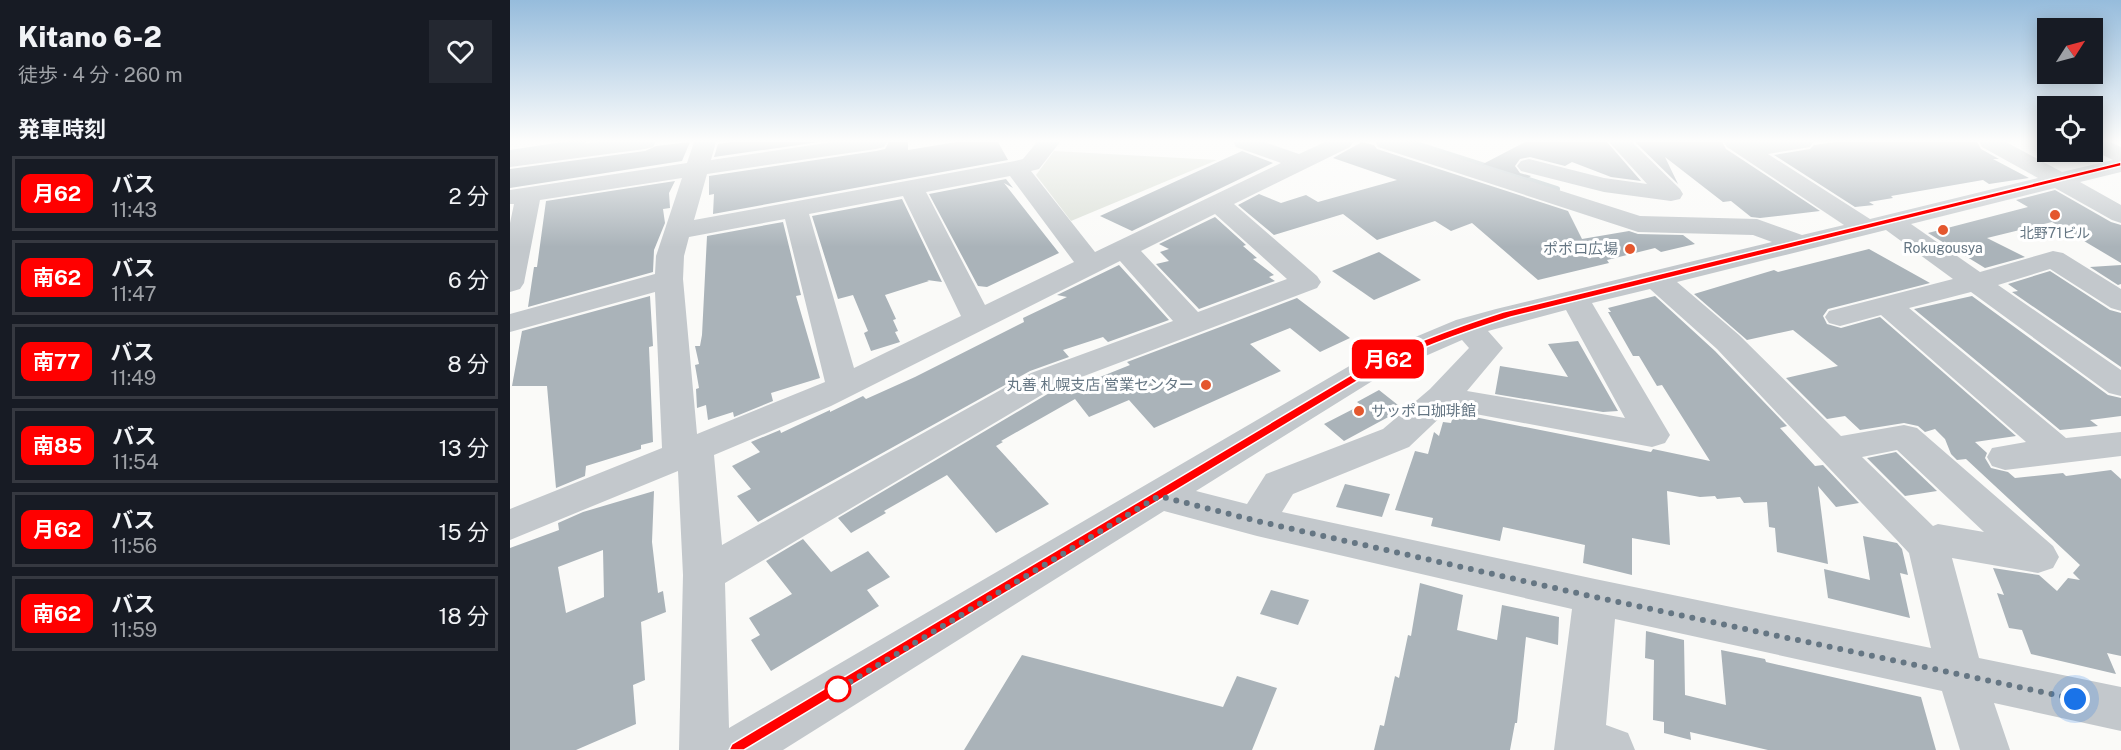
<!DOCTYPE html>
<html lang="ja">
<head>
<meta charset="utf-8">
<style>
  body { margin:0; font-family:"Public Sans","Noto Sans JP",sans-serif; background:#242831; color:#f1f3f6; height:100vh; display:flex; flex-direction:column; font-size:22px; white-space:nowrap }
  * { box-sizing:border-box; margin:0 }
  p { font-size:20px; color:#9ea1a6 }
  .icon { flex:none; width:33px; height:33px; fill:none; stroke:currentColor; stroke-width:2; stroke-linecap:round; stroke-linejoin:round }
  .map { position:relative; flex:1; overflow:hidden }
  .side { display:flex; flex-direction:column; background:#171b24; width:510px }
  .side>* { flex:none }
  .badge { padding:0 12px; border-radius:9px; font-size:21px; line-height:39px }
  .needle { width:39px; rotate:54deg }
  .buttons { position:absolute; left:1527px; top:18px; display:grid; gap:12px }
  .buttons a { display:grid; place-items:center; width:66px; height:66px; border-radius:0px; background:#171b24; box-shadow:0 3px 15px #0003; font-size:30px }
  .you { position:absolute; width:30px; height:30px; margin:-15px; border:4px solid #fff; border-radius:50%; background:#1a73e8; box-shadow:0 0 0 9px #1a73e833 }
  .map>.badge { position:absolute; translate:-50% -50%; box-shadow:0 0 0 3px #fff }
  h2 { padding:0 18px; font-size:22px; line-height:54px }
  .round { display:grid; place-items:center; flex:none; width:63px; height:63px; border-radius:0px; background:#242831 }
  .headline { display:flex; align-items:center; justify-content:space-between; height:102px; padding:0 18px }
  h1 { font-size:28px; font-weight:800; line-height:45px }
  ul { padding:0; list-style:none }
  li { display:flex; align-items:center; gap:18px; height:75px; margin:0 12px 9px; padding:0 6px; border:3px solid #363941; border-radius:0px }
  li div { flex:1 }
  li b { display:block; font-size:22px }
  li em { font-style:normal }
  li .badge { min-width:66px; font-weight:700; text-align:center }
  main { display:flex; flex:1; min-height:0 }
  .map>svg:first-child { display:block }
  .green { fill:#dadfd7 }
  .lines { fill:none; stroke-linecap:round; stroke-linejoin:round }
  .stream { stroke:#bbc7cb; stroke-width:6 }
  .building { fill:#aab3b9; fill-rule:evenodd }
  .minor { fill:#c3c8cc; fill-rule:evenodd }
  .line { fill:#f00; stroke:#fff; stroke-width:1.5 }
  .walk { stroke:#657683; stroke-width:6; stroke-dasharray:0 10.8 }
  .poi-dot { fill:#e4572e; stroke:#fff; stroke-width:2 }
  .stop-dot { fill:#fff; stroke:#f00; stroke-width:3 }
  .labels { text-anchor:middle; stroke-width:6; stroke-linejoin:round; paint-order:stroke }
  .far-poi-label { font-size:14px; fill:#657683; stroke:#fff }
  .poi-label { font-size:15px; fill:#657683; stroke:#fff; text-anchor:end }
</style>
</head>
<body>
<main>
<section class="side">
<div class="headline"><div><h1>Kitano 6-2</h1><p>徒歩 · 4 分 · 260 m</p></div><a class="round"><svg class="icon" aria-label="heart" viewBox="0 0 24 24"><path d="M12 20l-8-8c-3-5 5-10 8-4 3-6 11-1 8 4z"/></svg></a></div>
<h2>発車時刻</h2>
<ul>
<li><span class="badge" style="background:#f00;color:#fff">月62</span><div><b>バス</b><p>11:43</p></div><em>2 分</em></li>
<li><span class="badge" style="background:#f00;color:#fff">南62</span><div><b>バス</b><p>11:47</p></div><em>6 分</em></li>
<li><span class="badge" style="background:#f00;color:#fff">南77</span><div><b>バス</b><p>11:49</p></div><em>8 分</em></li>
<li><span class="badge" style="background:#f00;color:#fff">南85</span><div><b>バス</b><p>11:54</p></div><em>13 分</em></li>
<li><span class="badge" style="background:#f00;color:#fff">月62</span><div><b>バス</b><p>11:56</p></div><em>15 分</em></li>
<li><span class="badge" style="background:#f00;color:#fff">南62</span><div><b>バス</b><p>11:59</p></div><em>18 分</em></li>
</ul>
</section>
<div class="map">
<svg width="1611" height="750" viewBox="0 0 1611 750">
  <rect width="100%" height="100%" fill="#fafaf8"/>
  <!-- green -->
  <path class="green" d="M544 151 707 160 561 221 526 175Z"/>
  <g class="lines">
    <!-- stream -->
    <g class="stream">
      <path d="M900 142 1047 189"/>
      <path d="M0 153 73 142"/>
    </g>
  </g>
  <!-- building -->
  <g class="building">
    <path d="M180 142 172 161 0 188V169L135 151 146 146Z"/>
    <path d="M221 142H309L204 157 208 144Z"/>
    <path d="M379 142H398V150L446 142H488L498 160 203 214 204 194 199 195V176L366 151 375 149Z"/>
    <path d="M852 142 864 145 867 149 1058 211 1072 239 1119 231 1128 234 1173 235 1185 244 1151 252 1145 248 1097 260 1099 263 1028 280 962 223 941 231 925 221 867 240 833 214 764 235 728 205 749 194 771 203 796 195 808 202 887 180 823 158Z"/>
    <path d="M1015 142H1097L1131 181 1101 177 1062 162 1055 166 1020 157 1010 159 1005 166 1010 173 1021 176 1018 178 973 164Z"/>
    <path d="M1125 142H1212L1216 149 1310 211 1250 218 1241 217 1221 201 1213 202 1155 157 1168 184Z"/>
    <path d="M1325 142H1467L1471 149 1489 159H1483L1519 178 1479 184 1473 180 1381 196 1383 198 1359 202 1364 205 1345 207 1264 155 1300 149 1304 145Z"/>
    <path d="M732 151 763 163 622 231 590 216Z"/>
    <path d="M496 179 503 188 494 183 549 253 477 287 468 286 419 194Z"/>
    <path d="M165 181 159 193 160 208 153 209 155 223 144 250 143 272 18 307 24 267H27L36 201Z"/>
    <path d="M1545 190 1601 222 1611 225V263L1542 222 1477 238 1515 257 1475 268 1418 233 1518 207 1506 200Z"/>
    <path d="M392 199 432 282 417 280 419 281 375 295 386 319 383 320 388 331 385 332 390 342 361 351 354 333 358 331 343 295 328 299 302 216Z"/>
    <path d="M705 217 736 245 733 246 747 258 743 259 764 275 759 277 765 281 689 309 646 264 659 261 650 252 659 249 649 244Z"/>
    <path d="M273 222 291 295 286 296 310 378 261 393 263 401 224 417 223 412 198 420 196 405 187 408 186 389 189 388 185 365 189 364 185 346H190L192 335 197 236Z"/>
    <path d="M1359 249 1420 283 1318 309 1313 316 1317 324 1331 328 1370 317 1506 436 1465 442 1477 453 1475 458 1481 468 1498 472 1505 478 1553 473 1556 476 1601 470 1611 479V656L1597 653 1606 674 1521 654 1512 630 1499 628 1487 593 1494 595 1483 568 1529 575 1547 591 1558 578 1570 580 1563 573 1570 565 1456 459 1447 460 1441 454 1435 439 1425 429 1415 432 1408 426 1394 423 1350 430 1335 416 1317 419 1276 378 1328 366 1283 330 1237 340 1184 294 1264 270 1268 272Z"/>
    <path d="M869 252 911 280 864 300 822 271Z"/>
    <path d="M609 265 659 320 598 342 593 337 553 350 559 357 520 371 248 522 227 496 241 489 222 466 250 452 241 442 270 430 271 433 320 410V412L353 396 356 399 405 377 514 322 513 318 557 297 547 295Z"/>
    <path d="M1611 265V284L1608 285 1580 267Z"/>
    <path d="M1540 271 1600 310 1611 313V367L1502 292 1508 291 1498 284Z"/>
    <path d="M140 296 143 346 139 347 143 442 131 445V449L76 466 75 476 46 488 37 386H2L12 331Z"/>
    <path d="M1145 296 1205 351 1277 426 1270 428 1305 466 1313 465 1349 503 1326 507 1308 486 1318 564 1267 552 1265 528 1259 527 1257 502 1234 503 1230 497 1207 499 1205 496 1190 497 1157 491 1160 545 1122 538V575L1073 563 1075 545 993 527 990 541 921 526 923 518 885 510 905 451 918 454 924 432 929 436 933 422 941 423 944 413 1141 452 1143 449 1200 461 1152 385 1147 386 1129 356H1123L1098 312H1101L1098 308Z"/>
    <path d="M1462 296 1598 395 1611 398V416L1580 420 1588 426 1550 430 1404 309Z"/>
    <path d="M787 298 840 338 810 352 780 328 740 344 771 371 644 428 619 400 579 417 565 399 491 441 493 442 486 446 539 504 486 533 437 475 374 511 376 513 341 533 328 518 546 389 577 377 580 381 620 365 617 362Z"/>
    <path d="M1068 341 1108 411 1093 412 985 394 990 366 1058 377 1038 344Z"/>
    <path d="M869 390 893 409 834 441 814 424 851 405 847 402Z"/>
    <path d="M1386 452 1427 491 1395 496 1357 458Z"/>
    <path d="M835 484 880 494 872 517 826 507Z"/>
    <path d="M144 491 142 542 148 593 153 591 156 612 131 622 135 680 123 685 126 724 66 750H0V548L49 530 48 523 73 512ZM93 550 94 597 56 613 48 567Z"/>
    <path d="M1353 536 1387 543 1392 549 1398 575 1390 573 1400 618 1318 598 1314 569 1360 580Z"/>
    <path d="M293 539 321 572 358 551 380 577 357 590 369 606 261 671 241 640 250 635 239 618 282 594 256 561Z"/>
    <path d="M910 583 953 595 947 630 987 640 992 605 1049 617 1048 645 1016 637 1007 723H1005L1000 750H864L870 725 874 726 885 676 889 678 898 635 901 636Z"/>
    <path d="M761 590 799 600 788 625 750 614Z"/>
    <path d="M1136 631 1174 640 1175 695 1216 705 1211 650 1255 659 1256 662 1411 697 1426 750H1258L1180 732 1181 740 1154 733V722L1143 720 1144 660 1135 658Z"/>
    <path d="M512 655 713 707 727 676 767 688 742 750H454Z"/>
  </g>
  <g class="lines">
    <!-- minor -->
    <g class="minor">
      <path d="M87 142H146L143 147 135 149 0 167V153Z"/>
      <path d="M184 142H206L201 160 323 142H377L374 147 366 149 197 174 184 220 505 161 513 159 527 142H550L529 169 521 171 585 252 771 163 726 147 723 142H754L789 154 815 142H843L840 147 724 204 807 276 811 282 807 288 545 387 215 583 219 728 848 361 946 320 986 309 1262 242 1243 235 1128 232 1119 229 868 147 865 142H898L1130 216 1247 219 1292 235 1334 225 1217 147 1214 142H1303L1300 147 1258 154 1360 219 1528 178 1472 147 1469 142H1496L1552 172 1603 160 1582 150V142H1600L1611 147V172L1570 182 1611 205V223L1602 220 1545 188 1401 224 1470 272 1543 251 1553 253 1611 289V311L1601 308 1540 269 1488 285 1611 370V396L1599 393 1461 292 1399 308 1556 438 1611 432V456L1495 470 1482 466 1477 457 1482 448 1516 442 1371 315 1330 326 1319 323 1315 317 1319 311 1443 279 1376 230 1167 282 1229 335 1331 436 1394 425 1407 428 1543 546 1549 557 1543 568 1528 573 1442 558 1469 658 1611 687V731L1484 703 1500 750H1450L1432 691 1105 619 1096 725 1118 733 1125 750H1044L1062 609 747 536 654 511 273 750H169L173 575 168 471 0 540V509L152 448 145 292 0 332V314L145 274 146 256 172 178 30 200 14 283 10 289 0 292V223L4 204H0V190L177 163ZM500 176 564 262 475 305 416 192ZM393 196 451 316 344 368 299 214ZM705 214 777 279 688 312 631 251ZM275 219 315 382 187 434 173 279 174 256 179 237ZM610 261 663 321 521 373 212 545 204 455 321 406ZM1140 289 1207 349 1399 553 1421 648 1085 579 772 512 783 494 899 447 939 409 1142 447 1155 443 1160 435 1082 303ZM1056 310 1115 418 957 391 993 348 978 331ZM952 340 959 348 920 389 873 429 756 474 737 504 686 491 872 375ZM1387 450 1474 532 1428 524 1423 526 1352 457Z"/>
      <path d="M1099 142H1122L1170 189 1173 194 1170 199 1161 201 1094 192 1011 171 1007 166 1011 161 1019 159 1094 178 1137 184Z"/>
    </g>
  </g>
  <!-- sky -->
  <linearGradient id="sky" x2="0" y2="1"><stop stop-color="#96bcdc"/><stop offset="0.57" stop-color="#fdfdfc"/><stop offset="1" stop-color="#fdfdfc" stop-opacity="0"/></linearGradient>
  <rect width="1611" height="247" fill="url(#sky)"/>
  <!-- line -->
  <path class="line" d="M1611 162V166L1001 317C953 332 908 348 864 371L234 750H219L222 744 856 366C901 343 946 327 993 312Z"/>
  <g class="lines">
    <!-- walk -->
    <path class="walk" d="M328 689 325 691 649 496 747 521 1085 597 1565 699"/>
  </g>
  <!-- markers -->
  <g class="poi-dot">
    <circle cx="1545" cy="215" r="6"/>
    <circle cx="1433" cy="230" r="6"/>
    <circle cx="1120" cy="249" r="6"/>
    <circle cx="696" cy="385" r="6"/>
    <circle cx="849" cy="411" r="6"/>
  </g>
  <circle class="stop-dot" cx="328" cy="689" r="12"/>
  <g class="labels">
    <!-- far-poi labels -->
    <g class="far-poi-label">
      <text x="1545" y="238">北野71ビル</text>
      <text x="1433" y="253">Rokugousya</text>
    </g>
    <!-- poi labels -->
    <g class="poi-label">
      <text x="1108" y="254">ポポロ広場</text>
      <text x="684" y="390">丸善 札幌支店 営業センター</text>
      <text x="861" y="416" text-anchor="start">サッポロ珈琲館</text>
    </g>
  </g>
</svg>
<div class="buttons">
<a><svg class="needle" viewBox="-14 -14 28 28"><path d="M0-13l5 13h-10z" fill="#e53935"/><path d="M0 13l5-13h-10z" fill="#9ea1a6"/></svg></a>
<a><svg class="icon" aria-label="locate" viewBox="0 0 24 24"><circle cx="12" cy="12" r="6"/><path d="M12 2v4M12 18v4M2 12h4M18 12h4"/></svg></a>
</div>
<div class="you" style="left:1565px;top:699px"></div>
<b class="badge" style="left:878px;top:359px;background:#f00;color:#fff">月62</b>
</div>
</main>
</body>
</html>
